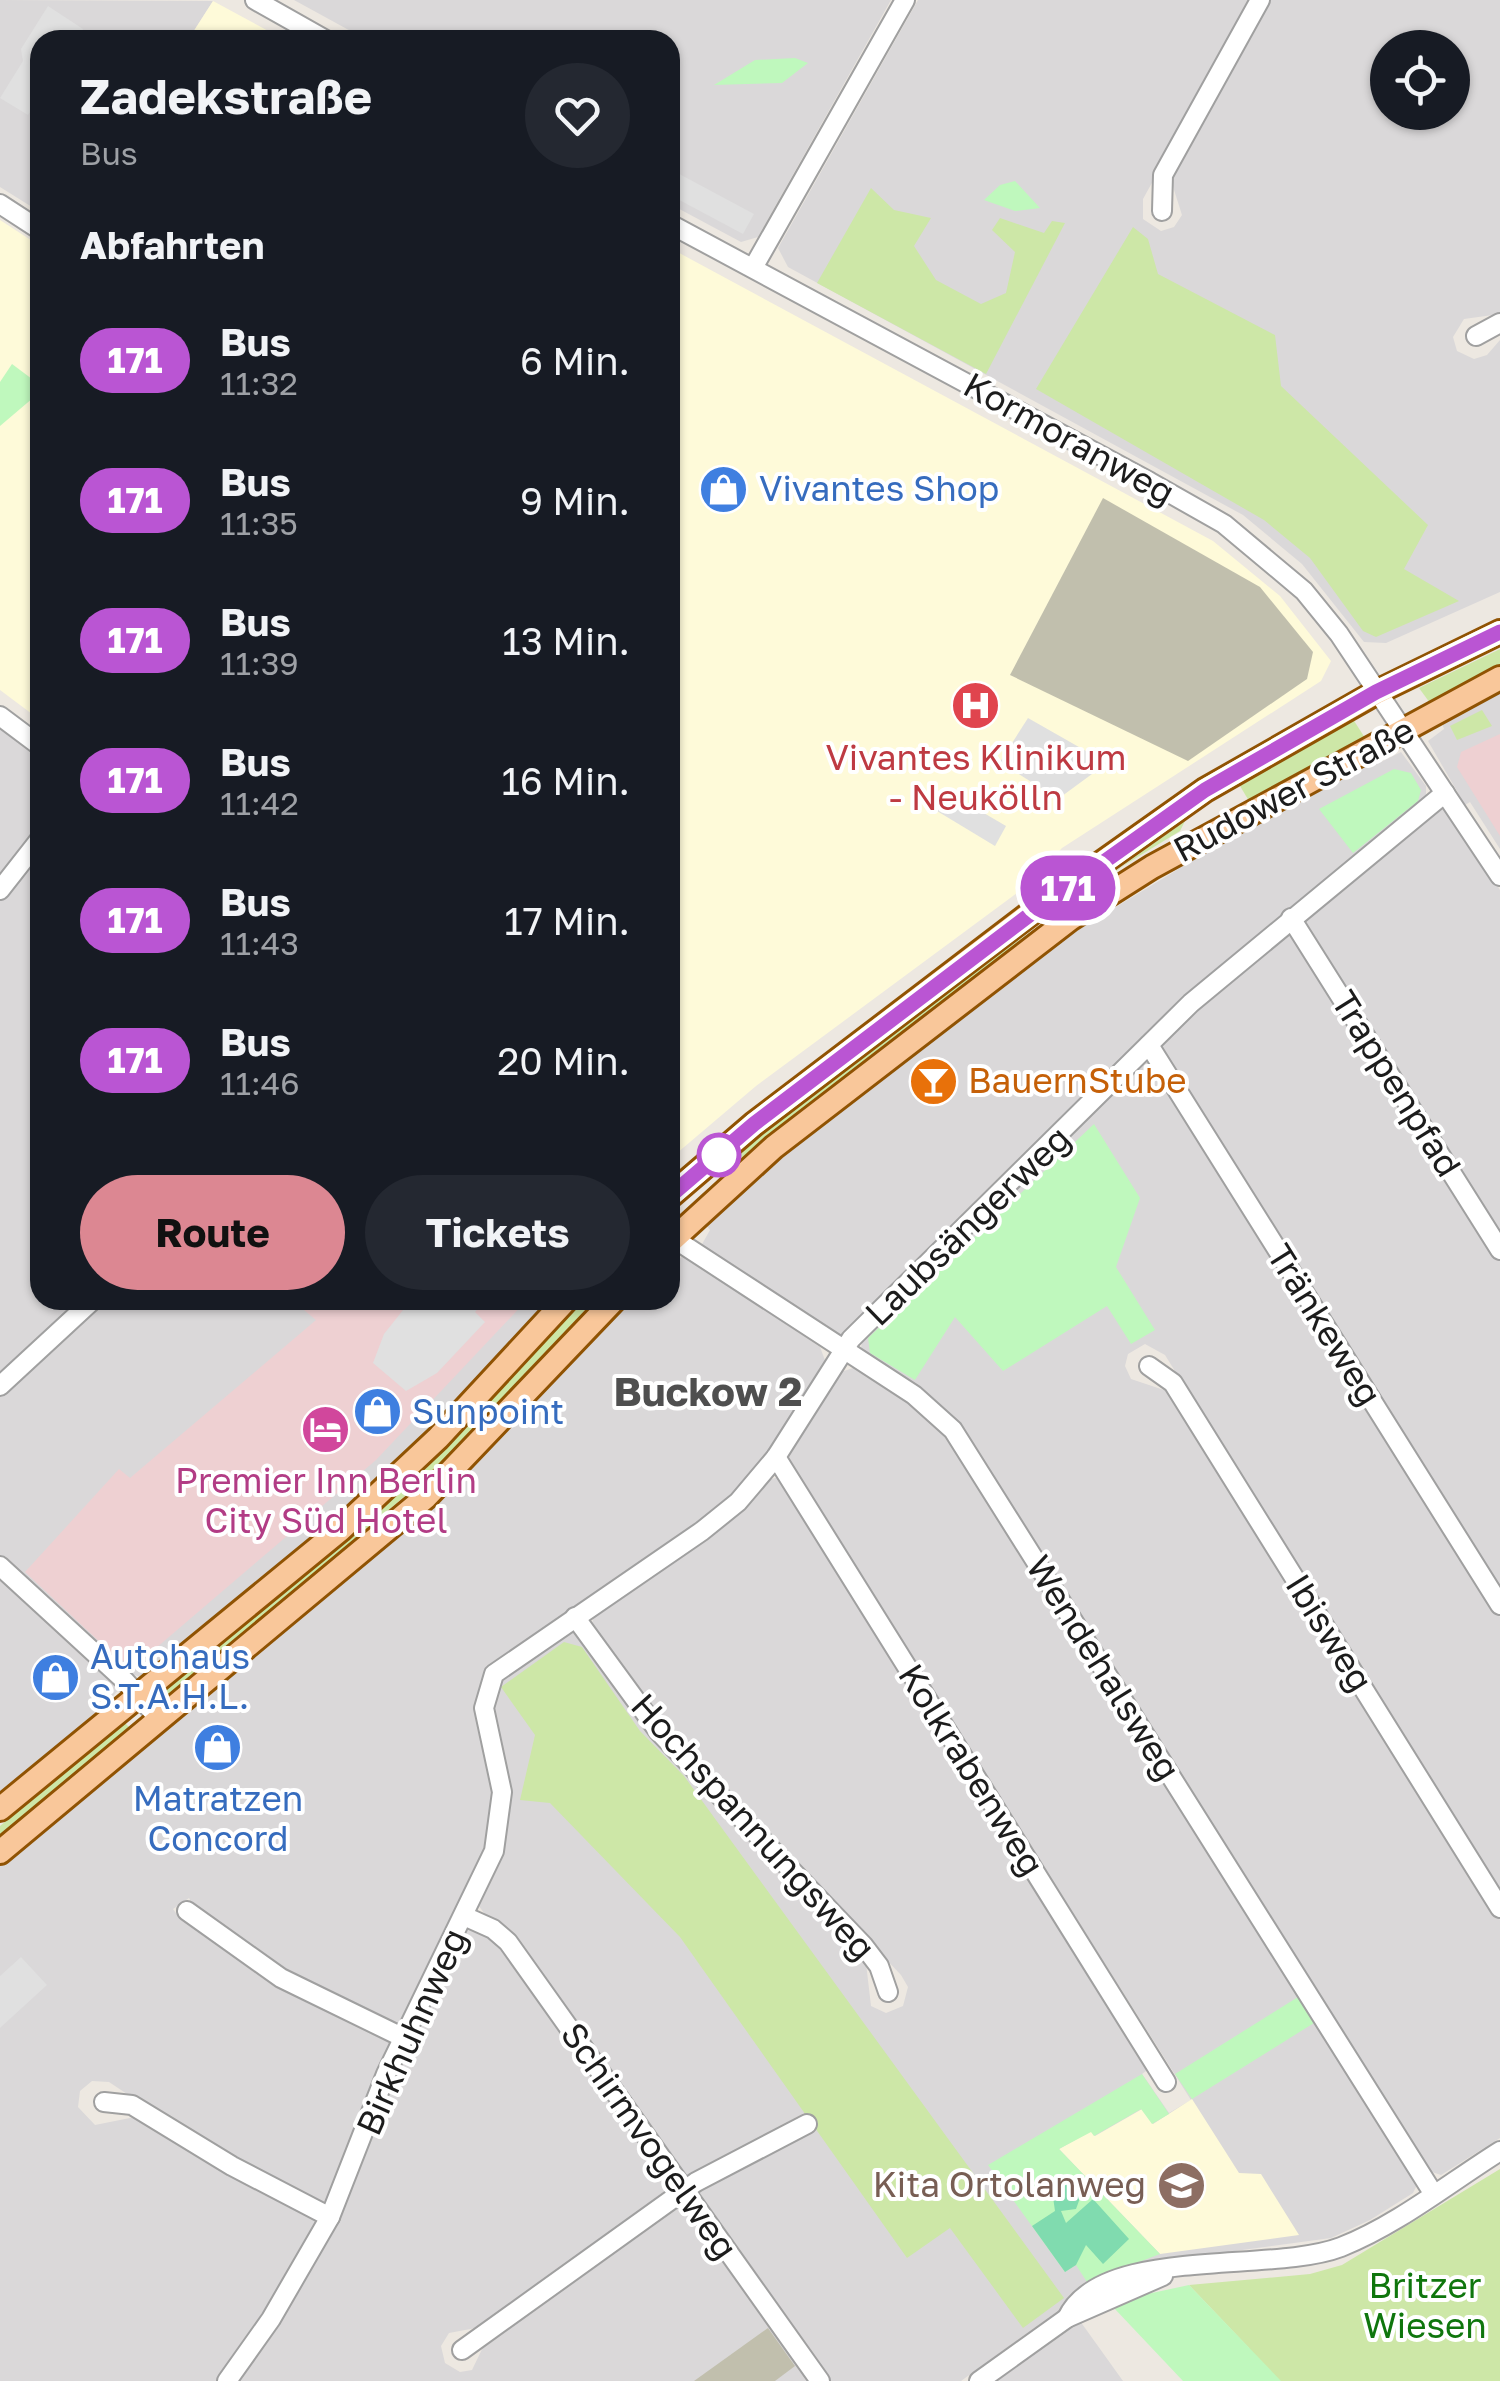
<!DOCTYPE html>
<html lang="de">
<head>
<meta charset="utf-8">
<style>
  body { margin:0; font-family:"Golos Text",sans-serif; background:#242831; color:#f1f3f6; height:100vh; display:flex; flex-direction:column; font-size:38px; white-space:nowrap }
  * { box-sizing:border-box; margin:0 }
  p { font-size:32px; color:#9ea1a6 }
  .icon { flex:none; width:55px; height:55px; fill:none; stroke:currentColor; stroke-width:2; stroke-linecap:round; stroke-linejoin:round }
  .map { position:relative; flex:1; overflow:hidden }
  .side { position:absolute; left:30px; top:30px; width:650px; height:1280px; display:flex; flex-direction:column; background:#171b24; border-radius:30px; box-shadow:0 2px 8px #0004 }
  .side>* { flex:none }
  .badge { padding:0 20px; border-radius:32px; font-size:35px; line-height:65px }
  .fabs { position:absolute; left:1370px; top:30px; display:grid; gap:20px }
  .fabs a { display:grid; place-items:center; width:100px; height:100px; border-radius:50%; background:#171b24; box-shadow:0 2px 8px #0004; font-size:50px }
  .map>.badge { position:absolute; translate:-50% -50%; box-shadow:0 0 0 5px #fff }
  h2 { padding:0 50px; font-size:38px; line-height:90px }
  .round { display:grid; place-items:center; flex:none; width:105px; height:105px; border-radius:52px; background:#242831 }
  .headline { display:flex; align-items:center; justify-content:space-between; height:170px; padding:0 50px }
  h1 { font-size:48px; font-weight:700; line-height:75px }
  .button { display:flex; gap:20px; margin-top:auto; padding:20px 50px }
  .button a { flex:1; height:115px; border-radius:60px; background:#dc8792; color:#111; font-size:40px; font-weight:700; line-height:115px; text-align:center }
  .button a+a { background:#242831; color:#f1f3f6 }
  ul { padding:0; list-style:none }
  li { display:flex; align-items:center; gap:30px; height:140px; padding:0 50px }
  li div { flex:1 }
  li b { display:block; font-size:38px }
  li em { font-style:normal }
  li .badge { min-width:110px; font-weight:700; text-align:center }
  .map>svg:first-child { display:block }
  .residential { fill:#dad8d9; fill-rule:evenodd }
  .commercial { fill:#eed0d2 }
  .education { fill:#fefad9 }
  .construction { fill:#c1bfad }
  .grass { fill:#cde7a7 }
  .park { fill:#bff8bd }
  .pitch { fill:#80dbaf }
  .parking { fill:#e0e0e0 }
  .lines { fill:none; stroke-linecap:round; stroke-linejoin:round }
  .minor-casing { stroke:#a0a0a0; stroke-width:22 }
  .major-casing { stroke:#905303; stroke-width:28 }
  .minor { stroke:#fff; stroke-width:18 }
  .major { stroke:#f9c79a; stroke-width:22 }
  .line-casing { stroke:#fff; stroke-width:22 }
  .line { stroke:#ba55d3; stroke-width:15 }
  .stop-dot { fill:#fff; stroke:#ba55d3; stroke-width:5 }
  .labels { text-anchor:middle; stroke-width:8; stroke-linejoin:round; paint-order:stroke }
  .street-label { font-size:35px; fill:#1c1c1c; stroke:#fff }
  .shop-label { font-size:35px; fill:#366cbe; stroke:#fff; text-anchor:start }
  .health-label { font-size:35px; fill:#be3a42; stroke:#fff }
  .food-label { font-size:35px; fill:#c56008; stroke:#fff; text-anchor:start }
  .hotel-label { font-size:35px; fill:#b23c85; stroke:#fff }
  .education-label { font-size:35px; fill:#785e54; stroke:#fff; text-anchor:end }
  .park-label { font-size:35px; fill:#0f760d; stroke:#fff }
  .quarter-label { font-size:40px; font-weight:bold; fill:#4f4f4f; stroke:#fff }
</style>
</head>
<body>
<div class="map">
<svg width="1500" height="2381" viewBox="0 0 1500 2381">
  <rect width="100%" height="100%" fill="#ede8e1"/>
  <!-- residential -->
  <g class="residential">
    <path d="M0 0 213 1 188 40H40V212L0 187Z"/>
    <path d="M294 0H891L758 237 741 242 670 204V40H367Z"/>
    <path d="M918 0H1253L1143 199V219L1161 231 1174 227 1182 215 1170 177 1267 0H1500V314L1464 319 1453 337 1457 351 1474 359 1487 355 1500 340V592L1386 643 1364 642 1302 564 1243 515 788 267 778 248ZM1388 48H1452V112H1388Z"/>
    <path d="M1500 692V849L1470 802 1465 805 1428 741 1444 729 1442 723Z"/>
    <path d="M0 729 40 759V827L0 878Z"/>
    <path d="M1401 752 1426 786V798L1206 980 840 1336 701 1246 710 1230 706 1225 779 1160 1058 942 1248 827 1378 757 1381 762Z"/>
    <path d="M1439 808 1451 812 1500 890V1236L1305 920Z"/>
    <path d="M40 848V1300H82L0 1377V899Z"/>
    <path d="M1289 933 1298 938 1500 1261V1592L1162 1050V1043L1183 1020Z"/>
    <path d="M1147 1062 1156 1066 1500 1617V1894L1165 1355 1145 1344 1128 1354 1125 1366 1131 1379 1167 1391 1177 1400 1500 1920V2138L1441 2175 1426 2170 969 1436 931 1396 861 1350 862 1339Z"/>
    <path d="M684 1255 820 1347 826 1363 771 1452 722 1505 485 1676 477 1705 495 1798 488 1844 399 2030 317 1992 198 1914 189 1898 173 1909 181 1920 191 1921 394 2038 329 2200 318 2203 157 2114 109 2082 92 2081 80 2091 78 2107 95 2125 135 2117 314 2219 316 2226 284 2281 218 2381H0V1866L414 1524 629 1300H670V1267Z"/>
    <path d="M102 1300H550L432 1430 333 1525 141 1677 127 1673 0 1556V1395Z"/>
    <path d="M856 1367 941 1422 1417 2185 1413 2193 1370 2220 1331 2238 1160 2261 1087 2290 961 2381H828L698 2197 702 2187 799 2135 801 2138 816 2131 804 2113 692 2176 683 2175 478 1905 502 1852 508 1822 507 1768 492 1712 499 1679 568 1632H575L856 1949 866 1963 871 2006 886 2013 903 2006 908 1987 901 1975 661 1722 591 1626 595 1613 766 1481 778 1477 1150 2068 1142 2074 1147 2081 1169 2113 1191 2100 789 1463 787 1455 838 1373Z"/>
    <path d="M0 1573 119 1689 109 1701 111 1705 0 1797Z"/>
    <path d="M471 1928 496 1940 670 2187 481 2327 449 2333 441 2346 445 2363 460 2372 472 2370 485 2343 679 2205 688 2207 813 2381H235L346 2199 392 2079 462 1935Z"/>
    <path d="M1080 2321 1123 2381H997Z"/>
  </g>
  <!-- commercial -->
  <g class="commercial">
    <path d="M1500 734V836L1457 767 1461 752Z"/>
    <path d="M292 1300H527L376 1460 142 1660 120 1661 25 1572 119 1469 130 1478 316 1320Z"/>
  </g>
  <!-- education -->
  <g class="education">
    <path d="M213 1 285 40H188Z"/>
    <path d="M0 220 40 246V720L0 690Z"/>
    <path d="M670 248 1213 541 1280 596 1331 661 1321 681 1062 848 1025 887 756 1086 670 1159Z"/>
    <path d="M1192 2099 1239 2173 1261 2174 1299 2235 1160 2254 1059 2149 1091 2131 1095 2136 1142 2109 1153 2124Z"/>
  </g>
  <!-- construction -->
  <g class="construction">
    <path d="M1103 498 1260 587 1313 652 1307 679 1188 761 1010 675Z"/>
    <path d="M768 2328 795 2366 775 2381H694Z"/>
  </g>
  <!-- grass -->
  <g class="grass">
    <path d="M871 188 894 210 931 218 914 246 936 280 981 304 1006 293 1015 252 992 230 1000 218 1044 233 1052 221 1065 223 986 374 817 283Z"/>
    <path d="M1133 227 1148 239 1158 274 1275 335 1281 386 1428 525 1404 569 1459 601 1376 637 1363 631 1310 558 1264 520 1036 389Z"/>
    <path d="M1500 649V666L1430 703 1419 688Z"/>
    <path d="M1482 710 1492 726 1457 740 1450 726Z"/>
    <path d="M1351 716 1365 738 1249 801 1240 786Z"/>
    <path d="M1185 821 1180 831 1123 866 723 1180 717 1176 754 1141 948 991Z"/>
    <path d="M581 1301 586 1303V1309L427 1477 170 1697 161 1699V1693L422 1471Z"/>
    <path d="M564 1642 582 1647 640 1731 684 1776 1064 2298 1023 2328 950 2228 907 2258 680 1937 550 1803 520 1800 535 1735 501 1687Z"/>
    <path d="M125 1723 132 1730 0 1836V1826Z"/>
    <path d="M1500 2169V2381H1199L1249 2348 1189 2285 1310 2274 1342 2265Z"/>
  </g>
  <!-- park -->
  <g class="park">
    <path d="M795 58 808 63 782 83 714 85 755 60Z"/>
    <path d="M1015 181 1040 208 1015 211 984 200 1000 185Z"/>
    <path d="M12 364 40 385V392L0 426V382Z"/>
    <path d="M1394 769 1411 773 1421 790 1418 801 1353 853 1319 809Z"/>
    <path d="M1094 1124 1140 1198 1116 1267 1155 1330 1131 1344 1107 1306 1003 1371 955 1317 915 1380 870 1353 868 1338Z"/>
    <path d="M1298 1997 1314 2023 1192 2099 1175 2074Z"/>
    <path d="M1142 2074 1169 2114 1152 2124 1141 2109 1094 2136 1091 2132 1059 2149 1160 2254 1087 2282 1076 2265 1065 2272 988 2165Z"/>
    <path d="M1189 2285 1281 2381H1183L1114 2308 1138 2296Z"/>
  </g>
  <!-- pitch -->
  <path class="pitch" d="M1068 2180 1083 2190 1076 2209 1061 2211 1066 2223 1093 2199 1129 2239 1103 2264 1086 2245 1076 2265 1065 2272 1032 2226 1055 2211 1052 2190Z"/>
  <!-- parking -->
  <g class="parking">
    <path d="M48 6 83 29 76 40H40V96L28 115 0 98 23 61 21 49Z"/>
    <path d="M670 169 754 214 743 234 670 195Z"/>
    <path d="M1028 718 1107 763 1058 799 1000 762Z"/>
    <path d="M948 792 1006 826 995 846 937 811Z"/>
    <path d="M411 1300H479L483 1303 475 1312 485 1322 437 1373 406 1391 373 1363 384 1334Z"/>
    <path d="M21 1957 47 1985 0 2028V1976Z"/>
  </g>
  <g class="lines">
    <defs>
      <g id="minor">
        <path d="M255 0 326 40"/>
        <path d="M0 204 40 230"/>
        <path d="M1162 211 1163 175 1260 0"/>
        <path d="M670 224 1150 482 1224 524 1304 591 1339 634 1500 876"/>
        <path d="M753 268 905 0"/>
        <path d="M1476 336 1500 323"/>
        <path d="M0 716 40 746"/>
        <path d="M0 890 40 839"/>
        <path d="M1291 918 1500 1250"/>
        <path d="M1149 1045 1500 1605"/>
        <path d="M670 1236 914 1395 953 1430 1433 2193"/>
        <path d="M1149 1366 1173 1383 1500 1908"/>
        <path d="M0 1386 93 1300"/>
        <path d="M776 1457 1166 2082"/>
        <path d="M0 1566 125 1681 160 1720"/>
        <path d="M575 1617 659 1732 863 1945 879 1966 888 1992"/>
        <path d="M187 1911 281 1978 404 2038"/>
        <path d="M464 1916 493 1929 508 1942 820 2381"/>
        <path d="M104 2102 132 2105 232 2166 330 2217"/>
        <path d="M1067 2318C1101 2245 1271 2274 1341 2247 1397 2225 1449 2183 1500 2151"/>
        <path d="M462 2350 696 2182 807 2124"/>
        <path d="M227 2381 271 2319 330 2217 386 2074 494 1851 502 1792 484 1708 494 1674 702 1531 738 1502 776 1457 851 1339 1191 1003 1445 793"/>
        <path d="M979 2381 1067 2318 1163 2276"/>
      </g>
      <g id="major">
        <path d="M670 1196 754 1124 1031 913 1205 790 1377 692 1500 632"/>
        <path d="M670 1242 774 1147 1070 919 1152 867 1500 678"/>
        <path d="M0 1809 340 1530 438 1438 566 1300"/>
        <path d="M0 1852 426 1497 614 1300"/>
      </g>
    </defs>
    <!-- minor casing -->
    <use href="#minor" class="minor-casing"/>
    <!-- major casing -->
    <use href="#major" class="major-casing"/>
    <!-- minor -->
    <use href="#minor" class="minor"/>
    <!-- major -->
    <use href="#major" class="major"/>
  </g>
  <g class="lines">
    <defs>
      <path id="line" d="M670 1196 754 1124 1032 913 1205 790 1376 692 1500 632"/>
    </defs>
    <!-- line casing -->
    <use href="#line" class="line-casing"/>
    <!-- line -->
    <use href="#line" class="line"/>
  </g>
  <!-- icons -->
  <defs>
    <symbol id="shop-disc" viewBox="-11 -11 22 22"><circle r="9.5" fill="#3f7fe0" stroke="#fff"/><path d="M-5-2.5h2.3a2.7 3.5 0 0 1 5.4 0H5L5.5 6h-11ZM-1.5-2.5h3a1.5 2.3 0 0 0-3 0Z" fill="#fff"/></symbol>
    <symbol id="hospital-disc" viewBox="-11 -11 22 22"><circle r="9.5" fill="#e0444e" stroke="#fff"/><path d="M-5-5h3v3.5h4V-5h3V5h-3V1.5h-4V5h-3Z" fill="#fff"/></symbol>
    <symbol id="bar-disc" viewBox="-11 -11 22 22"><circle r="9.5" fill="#e8710a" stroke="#fff"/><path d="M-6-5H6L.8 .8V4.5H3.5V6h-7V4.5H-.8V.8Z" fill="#fff"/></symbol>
    <symbol id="hotel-disc" viewBox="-11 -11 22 22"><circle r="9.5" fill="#d1479c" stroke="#fff"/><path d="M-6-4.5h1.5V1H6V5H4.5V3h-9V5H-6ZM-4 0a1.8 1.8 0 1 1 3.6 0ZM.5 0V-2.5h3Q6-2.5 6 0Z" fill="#fff"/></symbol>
    <symbol id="school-disc" viewBox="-11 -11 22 22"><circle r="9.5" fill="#8d6e63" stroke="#fff"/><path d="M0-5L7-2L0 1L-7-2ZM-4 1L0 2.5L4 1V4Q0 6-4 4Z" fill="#fff"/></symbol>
  </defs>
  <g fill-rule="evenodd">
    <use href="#shop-disc" x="696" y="462" width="55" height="55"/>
    <use href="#hospital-disc" x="948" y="678" width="55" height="55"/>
    <use href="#bar-disc" x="906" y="1054" width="55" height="55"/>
    <use href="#shop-disc" x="350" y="1384" width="55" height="55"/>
    <use href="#hotel-disc" x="298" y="1402" width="55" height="55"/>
    <use href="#shop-disc" x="28" y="1650" width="55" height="55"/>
    <use href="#shop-disc" x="190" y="1720" width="55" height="55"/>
    <use href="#school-disc" x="1154" y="2158" width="55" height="55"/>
  </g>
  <!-- markers -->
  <circle class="stop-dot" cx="719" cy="1155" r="20"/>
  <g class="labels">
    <!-- street labels -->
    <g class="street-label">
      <text transform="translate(1069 439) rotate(29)" y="12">Kormoranweg</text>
      <text transform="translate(1294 790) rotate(-28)" y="12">Rudower Straße</text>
      <text transform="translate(1396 1084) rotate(58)" y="12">Trappenpfad</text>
      <text transform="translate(968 1226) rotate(-44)" y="12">Laubsängerweg</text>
      <text transform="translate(1324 1325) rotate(58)" y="12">Tränkeweg</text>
      <text transform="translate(1329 1633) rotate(58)" y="12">Ibisweg</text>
      <text transform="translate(1103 1668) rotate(58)" y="12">Wendehalsweg</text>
      <text transform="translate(971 1770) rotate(58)" y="12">Kolkrabenweg</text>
      <text transform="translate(753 1827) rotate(48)" y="12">Hochspannungsweg</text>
      <text transform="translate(412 2032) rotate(-66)" y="12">Birkhuhnweg</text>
      <text transform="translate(649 2141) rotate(55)" y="12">Schirmvogelweg</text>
    </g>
    <!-- shop labels -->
    <g class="shop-label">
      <text x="759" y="501">Vivantes Shop</text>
      <text x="412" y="1424">Sunpoint</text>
      <text x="90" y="1669">Autohaus<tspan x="90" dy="40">S.T.A.H.L.</tspan></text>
      <text x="218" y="1811" text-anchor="middle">Matratzen<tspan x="218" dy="40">Concord</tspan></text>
    </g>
    <!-- health labels -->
    <g class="health-label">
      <text x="976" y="770">Vivantes Klinikum<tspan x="976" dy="40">- Neukölln</tspan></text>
    </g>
    <!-- food labels -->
    <g class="food-label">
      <text x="968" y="1093">BauernStube</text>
    </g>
    <!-- hotel labels -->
    <g class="hotel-label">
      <text x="326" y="1493">Premier Inn Berlin<tspan x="326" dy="40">City Süd Hotel</tspan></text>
    </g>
    <!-- education labels -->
    <g class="education-label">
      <text x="1146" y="2197">Kita Ortolanweg</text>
    </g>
    <!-- park labels -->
    <g class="park-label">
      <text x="1425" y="2298">Britzer<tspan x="1425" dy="40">Wiesen</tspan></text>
    </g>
    <!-- quarter labels -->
    <g class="quarter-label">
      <text x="708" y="1406">Buckow 2</text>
    </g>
  </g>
</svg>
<div class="fabs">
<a><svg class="icon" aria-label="locate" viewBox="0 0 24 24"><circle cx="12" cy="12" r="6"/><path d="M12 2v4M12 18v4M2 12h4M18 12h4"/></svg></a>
</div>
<b class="badge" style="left:1068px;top:888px;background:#ba55d3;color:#fff">171</b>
<section class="side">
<div class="headline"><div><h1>Zadekstraße</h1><p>Bus</p></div><a class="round"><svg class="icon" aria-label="heart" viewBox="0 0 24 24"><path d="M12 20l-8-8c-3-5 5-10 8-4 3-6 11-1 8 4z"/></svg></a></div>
<h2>Abfahrten</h2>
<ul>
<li><span class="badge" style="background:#ba55d3;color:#fff">171</span><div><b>Bus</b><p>11:32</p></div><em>6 Min.</em></li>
<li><span class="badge" style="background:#ba55d3;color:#fff">171</span><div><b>Bus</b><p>11:35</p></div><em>9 Min.</em></li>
<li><span class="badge" style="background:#ba55d3;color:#fff">171</span><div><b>Bus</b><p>11:39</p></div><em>13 Min.</em></li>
<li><span class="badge" style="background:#ba55d3;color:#fff">171</span><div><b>Bus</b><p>11:42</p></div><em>16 Min.</em></li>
<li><span class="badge" style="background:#ba55d3;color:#fff">171</span><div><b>Bus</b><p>11:43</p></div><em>17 Min.</em></li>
<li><span class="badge" style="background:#ba55d3;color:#fff">171</span><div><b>Bus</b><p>11:46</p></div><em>20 Min.</em></li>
</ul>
<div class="button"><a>Route</a><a>Tickets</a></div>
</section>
</div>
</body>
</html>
